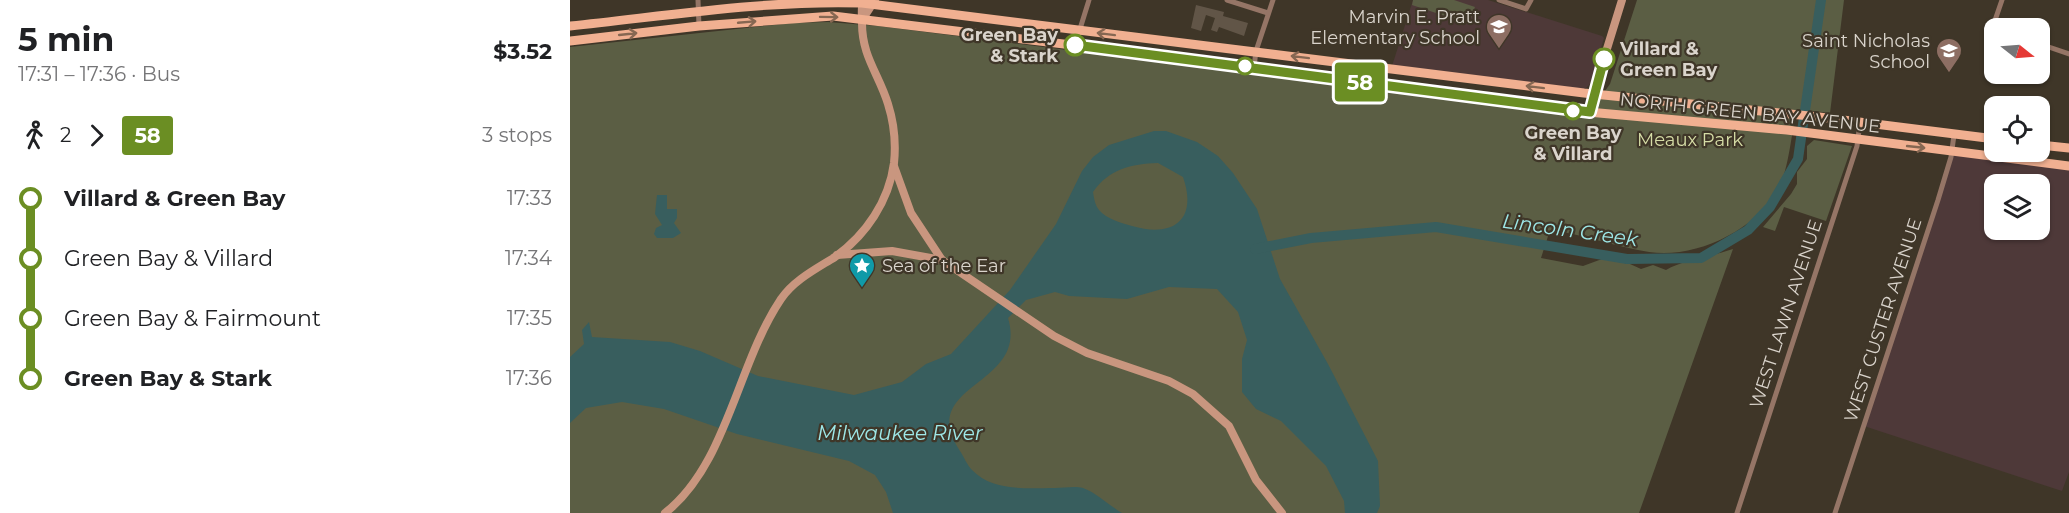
<!DOCTYPE html>
<html lang="en">
<head>
<meta charset="utf-8">
<style>
  body { margin:0; font-family:Montserrat,sans-serif; background:#f6f6f6; color:#202124; height:100vh; display:flex; flex-direction:column; font-size:22px; white-space:nowrap }
  * { box-sizing:border-box; margin:0 }
  p { font-size:20px; color:#757577 }
  .icon { flex:none; width:33px; height:33px; fill:none; stroke:currentColor; stroke-width:2; stroke-linecap:round; stroke-linejoin:round }
  .map { position:relative; flex:1; overflow:hidden }
  .panel { display:flex; flex-direction:column; background:#fff; width:570px }
  .panel>* { flex:none }
  .badge { padding:0 12px; border-radius:4px; font-size:21px; line-height:39px }
  .needle { width:39px; rotate:107deg }
  .controls { position:absolute; left:1414px; top:18px; display:grid; gap:12px }
  .controls a { display:grid; place-items:center; width:66px; height:66px; border-radius:12px; background:#fff; box-shadow:0 2px 4px #0004; font-size:30px }
  .map>.badge { position:absolute; translate:-50% -50%; box-shadow:0 0 0 3px #fff }
  .legs { display:flex; align-items:center; gap:9px; height:66px; padding:0 18px; font-size:20px }
  .legs p { margin-inline-start:auto }
  .headline { display:flex; align-items:center; justify-content:space-between; height:102px; padding:0 18px }
  h1 { font-size:33px; font-weight:700; line-height:45px }
  ul { padding:0 18px; list-style:none }
  li { display:flex; align-items:center; gap:21px; height:60px; font-size:22px }
  li i { display:grid; place-items:center; width:9px; height:100%; margin:0 8px; background:currentColor }
  li i::after { content:''; width:15px; height:15px; margin:-8px; border:4px solid; border-radius:50%; background:#fff }
  li p { margin-inline-start:auto }
  li:first-child i { background:linear-gradient(#0000 50%,currentColor 0) }
  li:last-child i { background:linear-gradient(currentColor 50%,#0000 0) }
  main { display:flex; flex:1; min-height:0 }
  .map>svg:first-child { display:block }
  .industrial { fill:#4e3939; fill-rule:evenodd }
  .education { fill:#4e3938 }
  .green { fill:#5b5e44 }
  .water { fill:#385e5e; fill-rule:evenodd }
  .lines { fill:none; stroke-linecap:round; stroke-linejoin:round }
  .river { stroke:#385e5e; stroke-width:10 }
  .building { fill:#615547 }
  .street { stroke:#957566; stroke-width:5 }
  .secondary { stroke:#c9967f; stroke-width:8 }
  .primary { stroke:#f1b091; stroke-width:9 }
  .oneway { stroke:#866752 }
  .line-1-casing { stroke:#fff; stroke-width:14 }
  .line-1 { stroke:#6b8e23; stroke-width:9 }
  .stop-1-dot { fill:#fff; stroke:#6b8e23; stroke-width:3 }
  .labels { text-anchor:middle; stroke-width:4.5; stroke-linejoin:round; paint-order:stroke }
  .poi-label { font-size:18px; fill:#dad4cc; stroke:#3f3628; text-anchor:end }
  .stop-label { font-size:18px; font-weight:bold; fill:#dad4cc; stroke:#3f3628; text-anchor:end }
  .street-label { font-size:18px; fill:#dad4cc; stroke:#3f3628 }
  .park-label { font-size:18px; fill:#d6dda6; stroke:#3f3628 }
  .water-label { font-size:20px; font-style:italic; fill:#9ee8e8; stroke:#3f3628 }
</style>
</head>
<body>
<main>
<section class="panel">
<div class="headline"><div><h1>5 min</h1><p>17:31 – 17:36 · Bus</p></div><b>$3.52</b></div>
<div class="legs"><svg class="icon" aria-label="walk" viewBox="0 0 24 24"><circle cx="13" cy="4" r="2"/><path d="M13 8l-2 6 4 7M11 14l-3 7M7 12l3-4h3l4 4"/></svg>2<svg class="icon" aria-label="forward" viewBox="0 0 24 24"><path d="M9 5l7 7-7 7"/></svg><b class="badge" style="background:#6b8e23;color:#fff">58</b><p>3 stops</p></div>
<ul>
<li><i style="color:#6b8e23"></i><b>Villard &amp; Green Bay</b><p>17:33</p></li>
<li><i style="color:#6b8e23"></i><span>Green Bay &amp; Villard</span><p>17:34</p></li>
<li><i style="color:#6b8e23"></i><span>Green Bay &amp; Fairmount</span><p>17:35</p></li>
<li><i style="color:#6b8e23"></i><b>Green Bay &amp; Stark</b><p>17:36</p></li>
</ul>
</section>
<div class="map">
<svg width="1499" height="513" viewBox="0 0 1499 513">
  <rect width="100%" height="100%" fill="#3f3628"/>
  <!-- industrial -->
  <path class="industrial" d="M1383 151 1499 166V472L1492 491 1294 426ZM1425 184H1470V230H1425Z"/>
  <!-- education -->
  <path class="education" d="M843 0H918L1032 36 1034 38 1020 84 1015 89 822 66Z"/>
  <!-- green -->
  <g class="green">
    <path d="M843 0H884L905 7 899 24 842 5Z"/>
    <path d="M1067 0H1274L1260 113 1227 109C1221 133 1219 173 1206 193 1182 232 1124 259 1079 252 1046 247 1013 234 980 230L971 258 1013 266 1032 259 1060 264 1071 269 1083 265 1096 270C1113 260 1143 256 1163 249L1069 513H0V47L223 23 258 22 308 26 1017 116 1040 84Z"/>
    <path d="M1244 140 1282 146 1256 221 1214 207 1205 231 1193 227 1221 194 1227 184V172L1237 159V146Z"/>
  </g>
  <!-- water -->
  <g class="water">
    <path d="M584 131H596L627 142 648 156 663 173 687 209 710 279 758 364 808 461 810 506 807 513H775L774 501 756 466 711 421 686 409 672 392V359L677 340 668 312 647 289 599 287 557 299 499 296 485 292 456 300 438 318C459 387 345 383 390 451 394 457 397 465 402 470 423 492 458 488 485 488 494 488 505 486 513 488 525 492 540 506 552 513H323L316 492 305 475 279 461 167 434 94 409 52 402 16 408 0 423V357L14 344 12 330 19 322 22 337 100 342 130 351 188 376 284 395 332 382 356 364 381 354 440 290 486 224 512 171 523 157 539 145ZM588 163 613 177C628 220 603 238 562 226 551 223 537 219 529 210 525 205 524 198 523 192 539 169 561 164 588 163Z"/>
    <path d="M87 195H97V209H107V218L104 223 111 233 103 238H87L84 234 86 228 92 225 85 214Z"/>
  </g>
  <g class="lines">
    <!-- river -->
    <path class="river" d="M685 249 741 238 866 227 1057 259 1131 258 1178 230 1200 207 1228 159 1251 0"/>
  </g>
  <!-- building -->
  <path class="building" d="M626 5 654 12 653 16 678 23 674 36 649 27 647 32 641 30 645 18 636 15 631 31 621 28Z"/>
  <g class="lines">
    <!-- street -->
    <g class="street">
      <path d="M128 0 129 26"/>
      <path d="M657 0 698 13"/>
      <path d="M929 0 956 9 961 0"/>
      <path d="M1425 30 1422 29 1432 0"/>
      <path d="M1470 44 1499 54"/>
      <path d="M505 45 519 0"/>
      <path d="M684 67 686 51 703 0"/>
      <path d="M1167 513 1287 146 1290 123"/>
      <path d="M1265 513 1368 200 1381 157 1384 135"/>
    </g>
    <!-- secondary -->
    <g class="secondary">
      <path d="M292 20 305 0"/>
      <path d="M1020 113 1023 94 1052 0"/>
      <path d="M324 166 341 213 372 260 484 336 517 353 599 381 623 394 659 426 686 480 712 513"/>
      <path d="M267 255 322 251 372 260"/>
      <path d="M95 513C157 465 167 364 211 299 224 280 246 269 265 257 296 235 319 201 324 163 326 144 324 123 318 104 309 74 292 57 292 23 292 15 291 7 293 0"/>
    </g>
    <!-- primary -->
    <g class="primary">
      <path d="M0 26C97 16 194 0 292 3L1014 93 1249 117 1425 139"/>
      <path d="M0 41 129 26 263 16 684 67 1007 111 1217 130 1499 166"/>
      <path d="M1470 145 1499 148"/>
    </g>
  </g>
  <!-- one-way arrows -->
  <defs><path id="oneway-shaft" d="M-6 0H5M1.5-3L5.5 0L1.5 3" fill="none" stroke-width="1.6" stroke-linecap="round" stroke-linejoin="round" transform="scale(1.5)"/></defs>
  <g class="oneway">
    <use href="#oneway-shaft" transform="translate(259 17) rotate(1)"/>
    <use href="#oneway-shaft" transform="translate(177 22) rotate(-5)"/>
    <use href="#oneway-shaft" transform="translate(58 34) rotate(-6)"/>
    <use href="#oneway-shaft" transform="translate(536 34) rotate(-173)"/>
    <use href="#oneway-shaft" transform="translate(730 57) rotate(-173)"/>
    <use href="#oneway-shaft" transform="translate(965 87) rotate(-173)"/>
    <use href="#oneway-shaft" transform="translate(1346 147) rotate(6)"/>
  </g>
  <g class="lines">
    <defs>
      <path id="line-1" d="M505 45 1020 112 1034 59"/>
    </defs>
    <!-- line-1 casing -->
    <use href="#line-1" class="line-1-casing"/>
    <!-- line-1 -->
    <use href="#line-1" class="line-1"/>
  </g>
  <!-- icons -->
  <defs>
    <symbol id="school-pin" viewBox="-11 -11 22 30"><path d="M0 17L-7.5 6A9.5 9.5 0 1 1 7.5 6Z" fill="#8d6e63" stroke="#3f3628"/><path d="M0-5L7-2L0 1L-7-2ZM-4 1L0 2.5L4 1V4Q0 6-4 4Z" fill="#fff"/></symbol>
    <symbol id="sight-pin" viewBox="-11 -11 22 30"><path d="M0 17L-7.5 6A9.5 9.5 0 1 1 7.5 6Z" fill="#0f9aa8" stroke="#3f3628"/><path d="M0-6L1.8-2.2L6-1.7L2.9 1.2L3.7 5.4L0 3.3L-3.7 5.4L-2.9 1.2L-6-1.7L-1.8-2.2Z" fill="#fff"/></symbol>
  </defs>
  <g fill-rule="evenodd">
    <use href="#school-pin" x="914" y="12" width="30" height="40"/>
    <use href="#school-pin" x="1364" y="36" width="30" height="40"/>
    <use href="#sight-pin" x="277" y="251" width="30" height="40"/>
  </g>
  <!-- markers -->
  <g class="stop-1-dot">
    <circle cx="505" cy="45" r="10"/>
    <circle cx="1034" cy="59" r="10"/>
    <circle cx="675" cy="66" r="8"/>
    <circle cx="1003" cy="111" r="8"/>
  </g>
  <g class="labels">
    <!-- poi labels -->
    <g class="poi-label">
      <text x="910" y="23">Marvin E. Pratt<tspan x="910" dy="21">Elementary School</tspan></text>
      <text x="1360" y="47">Saint Nicholas<tspan x="1360" dy="21">School</tspan></text>
      <text x="312" y="272" text-anchor="start">Sea of the Ear</text>
    </g>
    <!-- stop labels -->
    <g class="stop-label">
      <text x="488" y="41">Green Bay<tspan x="488" dy="21">&amp; Stark</tspan></text>
      <text x="1050" y="55" text-anchor="start">Villard &amp;<tspan x="1050" dy="21">Green Bay</tspan></text>
      <text x="1003" y="139" text-anchor="middle">Green Bay<tspan x="1003" dy="21">&amp; Villard</tspan></text>
    </g>
    <!-- street labels -->
    <g class="street-label">
      <text transform="translate(1180 113) rotate(6)" y="6">NORTH GREEN BAY AVENUE</text>
      <text transform="translate(1216 314) rotate(-72)" y="6">WEST LAWN AVENUE</text>
      <text transform="translate(1313 320) rotate(-72)" y="6">WEST CUSTER AVENUE</text>
    </g>
    <!-- park labels -->
    <g class="park-label">
      <text x="1120" y="146">Meaux Park</text>
    </g>
    <!-- water labels -->
    <g class="water-label">
      <text transform="translate(1000 230) rotate(8)" y="7">Lincoln Creek</text>
      <text x="330" y="440">Milwaukee River</text>
    </g>
  </g>
</svg>
<div class="controls">
<a><svg class="needle" viewBox="-14 -14 28 28"><path d="M0-13l5 13h-10z" fill="#e53935"/><path d="M0 13l5-13h-10z" fill="#757577"/></svg></a>
<a><svg class="icon" aria-label="locate" viewBox="0 0 24 24"><circle cx="12" cy="12" r="6"/><path d="M12 2v4M12 18v4M2 12h4M18 12h4"/></svg></a>
<a><svg class="icon" aria-label="layers" viewBox="0 0 24 24"><path d="M12 4l9 5-9 5-9-5zM3 14l9 5 9-5"/></svg></a>
</div>
<b class="badge" style="left:790px;top:82px;background:#6b8e23;color:#fff">58</b>
</div>
</main>
</body>
</html>
